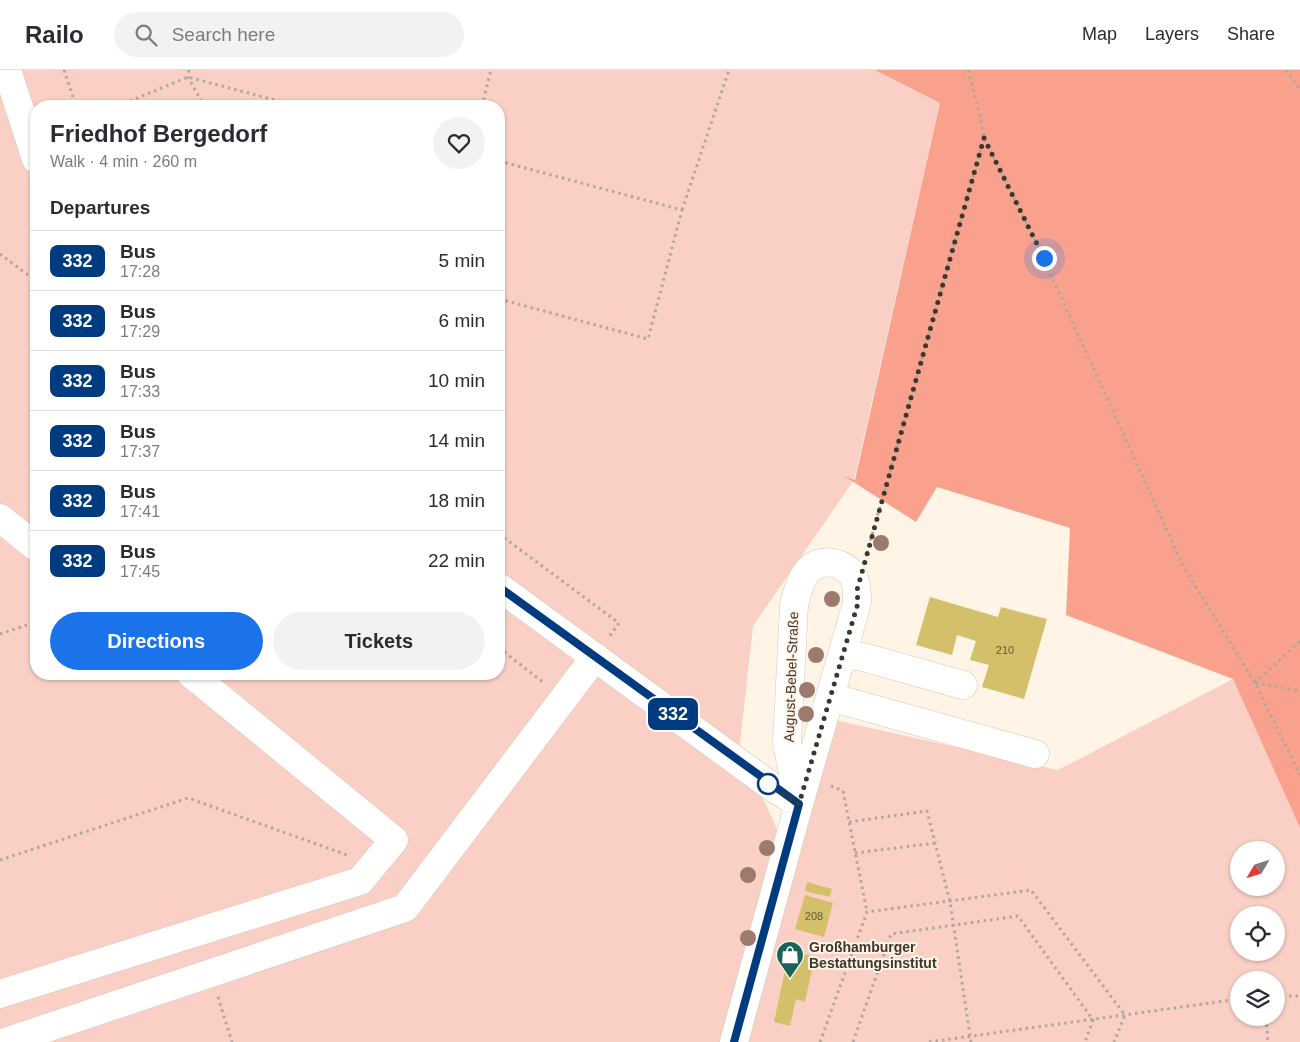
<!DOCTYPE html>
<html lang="en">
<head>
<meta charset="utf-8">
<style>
  body { margin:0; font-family:Helvetica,sans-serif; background:#f2f2f3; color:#2b2b33; height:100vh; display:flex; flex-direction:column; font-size:19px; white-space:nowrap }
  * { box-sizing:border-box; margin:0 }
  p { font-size:16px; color:#7c7c81 }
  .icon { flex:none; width:28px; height:28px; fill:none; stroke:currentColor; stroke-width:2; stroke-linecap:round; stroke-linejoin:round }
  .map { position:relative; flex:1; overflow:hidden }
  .side { position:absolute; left:30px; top:30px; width:475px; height:580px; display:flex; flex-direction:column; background:#fff; border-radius:20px; box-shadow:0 1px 4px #0004 }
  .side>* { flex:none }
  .badge { padding:0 10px; border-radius:8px; font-size:18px; line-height:32px }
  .needle { width:32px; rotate:232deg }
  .tools { position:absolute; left:1230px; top:771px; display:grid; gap:10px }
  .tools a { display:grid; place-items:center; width:55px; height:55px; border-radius:50%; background:#fff; box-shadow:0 1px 4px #0004; font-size:25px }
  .you { position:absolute; width:25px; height:25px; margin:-12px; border:4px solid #fff; border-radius:50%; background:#1a73e8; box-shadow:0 0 0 8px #1a73e833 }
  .map>.badge { position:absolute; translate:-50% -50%; box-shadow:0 0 0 2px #fff }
  h2 { padding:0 20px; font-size:19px; line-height:45px }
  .round { display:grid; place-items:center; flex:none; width:52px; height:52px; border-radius:26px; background:#f2f2f3 }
  .headline { display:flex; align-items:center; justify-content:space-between; height:85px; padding:0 20px }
  h1 { font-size:24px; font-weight:800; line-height:38px }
  .action { display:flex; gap:10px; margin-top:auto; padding:10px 20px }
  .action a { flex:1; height:58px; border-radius:30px; background:#1a73e8; color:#fff; font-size:20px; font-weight:800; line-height:58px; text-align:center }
  .action a+a { background:#f2f2f3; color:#2b2b33 }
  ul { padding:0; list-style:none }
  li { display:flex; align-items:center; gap:15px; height:60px; padding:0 20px; border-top:1px solid #e1e1e2 }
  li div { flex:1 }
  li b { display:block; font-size:19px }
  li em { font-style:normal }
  li .badge { min-width:55px; font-weight:700; text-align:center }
  header { display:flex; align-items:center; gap:30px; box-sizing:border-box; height:70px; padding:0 25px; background:#fff; border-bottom:1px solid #e1e1e2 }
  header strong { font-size:24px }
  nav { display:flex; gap:28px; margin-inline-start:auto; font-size:18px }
  .search { width:350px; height:45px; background:#f2f2f3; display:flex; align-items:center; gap:12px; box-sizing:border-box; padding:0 18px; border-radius:28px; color:#7c7c81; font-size:19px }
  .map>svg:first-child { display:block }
  .green { fill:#fad0c6; fill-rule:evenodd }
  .forest { fill:#f9a18c }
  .building { fill:#d4c06a }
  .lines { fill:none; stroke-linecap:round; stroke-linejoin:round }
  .minor-casing { stroke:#d9c7ae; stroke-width:29 }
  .path { stroke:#b1a89b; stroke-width:3; stroke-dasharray:2.5 4; stroke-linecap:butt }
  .minor { stroke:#fff; stroke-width:28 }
  .tree { fill:#9c7a6d }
  .line-casing { stroke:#fff; stroke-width:11 }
  .line { stroke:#003b80; stroke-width:8 }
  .walk { stroke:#3e372d; stroke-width:5; stroke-dasharray:0 9 }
  .stop-dot { fill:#fff; stroke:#003b80; stroke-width:2.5 }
  .labels { text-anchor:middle; stroke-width:4; stroke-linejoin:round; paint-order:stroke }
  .number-label { font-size:11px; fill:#64593c }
  .street-label { font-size:14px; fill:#3e372d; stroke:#fff4e5 }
  .poi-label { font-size:14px; font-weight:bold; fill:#3e372d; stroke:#fff4e5; text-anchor:start }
</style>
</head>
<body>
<header>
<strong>Railo</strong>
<div class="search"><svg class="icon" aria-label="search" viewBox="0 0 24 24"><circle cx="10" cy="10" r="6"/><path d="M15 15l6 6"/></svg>Search here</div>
<nav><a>Map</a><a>Layers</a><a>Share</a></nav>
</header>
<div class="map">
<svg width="1300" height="972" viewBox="0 0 1300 972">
  <rect width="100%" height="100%" fill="#fff4e5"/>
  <!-- green -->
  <g class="green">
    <path d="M0 0H875L940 33 854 410 753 556 738 691C756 715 770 739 780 768L722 972H0ZM36 36H499V604H36Z"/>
    <path d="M1233 609 1300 758V972H745L835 650 1058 700ZM1239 780H1276V818H1239ZM1239 845H1276V882H1239ZM1239 910H1276V948H1239Z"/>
  </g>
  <!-- forest -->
  <path class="forest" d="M875 0H1300V758L1233 609 1066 545 1070 458 937 417 916 452 844 406 855 410 940 33Z"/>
  <!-- building -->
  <g class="building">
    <path d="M930 527 998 547 1001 537 1047 549 1024 629 982 617 989 595 970 590 976 571 957 565 952 585 916 575Z"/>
    <path d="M807 812 832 819 830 827 805 821Z"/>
    <path d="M805 825 833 833 824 867 795 859Z"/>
    <path d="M789 881 820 888 817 900 812 899 805 932 796 929 790 956 774 952Z"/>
  </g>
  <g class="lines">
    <defs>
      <g id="minor">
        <path d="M7 0 36 89"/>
        <path d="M0 448 36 477"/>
        <path d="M499 517 768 714 799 734"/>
        <path d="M843 584 863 587 963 615"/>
        <path d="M830 627 1035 684"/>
        <path d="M0 924 360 811 394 770 191 604"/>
        <path d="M5 972 405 838 595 587"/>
        <path d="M734 972 799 734 857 533C857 524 857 514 853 506 845 493 825 488 812 497 801 505 797 523 794 535L787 673 799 734"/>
      </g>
    </defs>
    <!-- minor casing -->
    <use href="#minor" class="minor-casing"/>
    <!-- path -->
    <g class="path">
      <path d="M64 0 76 36"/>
      <path d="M189 0 188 7 204 36"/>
      <path d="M968 0 980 45 984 68 1035 170 1183 496 1255 613 1300 705"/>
      <path d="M1286 0 1300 19"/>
      <path d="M118 36 188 7 297 36"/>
      <path d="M482 36 491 0"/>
      <path d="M499 91 682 140 648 269 499 229"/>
      <path d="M682 140 729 0"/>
      <path d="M0 184 36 211"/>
      <path d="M499 464 619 553 609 567"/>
      <path d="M867 483 984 68"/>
      <path d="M0 564 36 552"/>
      <path d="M499 578 544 613"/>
      <path d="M1255 613 1300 571"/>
      <path d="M1256 613 1300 621"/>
      <path d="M831 716 843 721 867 842"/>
      <path d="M849 752 927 741 950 832 971 972"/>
      <path d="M855 783 936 773"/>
      <path d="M0 790 188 728 350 786"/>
      <path d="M1276 926H1300"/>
      <path d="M218 927 232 972"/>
      <path d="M1266 948 1268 972"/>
      <path d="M820 972 867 842 1031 820 1125 945 1114 972"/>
      <path d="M853 972 891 864 1018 846 1093 950 1085 972"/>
      <path d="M929 972 1239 929"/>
    </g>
    <!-- minor -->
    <use href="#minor" class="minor"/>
  </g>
  <!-- trees -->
  <g class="tree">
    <circle cx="881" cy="473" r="8"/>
    <circle cx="832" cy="529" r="8"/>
    <circle cx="816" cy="585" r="8"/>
    <circle cx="807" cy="620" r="8"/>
    <circle cx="806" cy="644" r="8"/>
    <circle cx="767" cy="778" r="8"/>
    <circle cx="748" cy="805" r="8"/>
    <circle cx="748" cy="868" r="8"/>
  </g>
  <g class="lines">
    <defs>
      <path id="line" d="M499 517 799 734 734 972"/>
    </defs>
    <!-- line casing -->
    <use href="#line" class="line-casing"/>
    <!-- line -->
    <use href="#line" class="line"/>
    <!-- walk -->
    <path class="walk" d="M768 714 799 734 858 533 857 520 984 68 1044 188"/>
  </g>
  <!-- icons -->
  <defs>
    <symbol id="shop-pin" viewBox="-11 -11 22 30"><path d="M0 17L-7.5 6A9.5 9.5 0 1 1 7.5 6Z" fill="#1a6357" stroke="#fff4e5"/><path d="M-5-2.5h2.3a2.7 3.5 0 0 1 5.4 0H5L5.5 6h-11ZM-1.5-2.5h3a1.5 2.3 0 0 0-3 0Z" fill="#fff"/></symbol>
  </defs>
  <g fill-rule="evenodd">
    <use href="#shop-pin" x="774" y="869" width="32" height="43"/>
  </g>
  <!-- markers -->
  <circle class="stop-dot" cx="768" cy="714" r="10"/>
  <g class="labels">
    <!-- number labels -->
    <g class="number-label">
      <text x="1005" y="584">210</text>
      <text x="814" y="850">208</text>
    </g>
    <!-- street labels -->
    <g class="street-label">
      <text transform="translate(791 607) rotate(-88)" y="5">August-Bebel-Straße</text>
    </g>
    <!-- poi labels -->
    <g class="poi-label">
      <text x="809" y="882">Großhamburger<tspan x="809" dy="16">Bestattungsinstitut</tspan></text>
    </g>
  </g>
</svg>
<div class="tools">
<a><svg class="needle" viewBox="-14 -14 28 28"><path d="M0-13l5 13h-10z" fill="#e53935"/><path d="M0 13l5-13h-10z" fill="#7c7c81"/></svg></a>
<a><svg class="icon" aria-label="locate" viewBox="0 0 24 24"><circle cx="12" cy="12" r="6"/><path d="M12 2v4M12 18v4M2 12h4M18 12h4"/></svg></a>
<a><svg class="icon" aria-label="layers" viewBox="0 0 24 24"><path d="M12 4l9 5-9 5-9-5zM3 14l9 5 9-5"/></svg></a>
</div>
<div class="you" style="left:1044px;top:188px"></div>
<b class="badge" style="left:673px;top:644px;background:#003b80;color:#fff">332</b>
<section class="side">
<div class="headline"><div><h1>Friedhof Bergedorf</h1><p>Walk · 4 min · 260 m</p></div><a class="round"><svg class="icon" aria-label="heart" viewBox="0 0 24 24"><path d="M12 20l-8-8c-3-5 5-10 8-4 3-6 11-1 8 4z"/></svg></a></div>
<h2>Departures</h2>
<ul>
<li><span class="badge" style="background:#003b80;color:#fff">332</span><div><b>Bus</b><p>17:28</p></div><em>5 min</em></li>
<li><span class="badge" style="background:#003b80;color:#fff">332</span><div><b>Bus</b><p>17:29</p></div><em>6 min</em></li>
<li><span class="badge" style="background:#003b80;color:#fff">332</span><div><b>Bus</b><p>17:33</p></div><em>10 min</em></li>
<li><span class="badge" style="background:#003b80;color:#fff">332</span><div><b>Bus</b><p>17:37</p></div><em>14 min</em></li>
<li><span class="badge" style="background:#003b80;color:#fff">332</span><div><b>Bus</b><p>17:41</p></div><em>18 min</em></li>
<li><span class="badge" style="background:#003b80;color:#fff">332</span><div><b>Bus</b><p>17:45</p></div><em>22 min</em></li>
</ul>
<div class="action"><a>Directions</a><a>Tickets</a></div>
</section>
</div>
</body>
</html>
